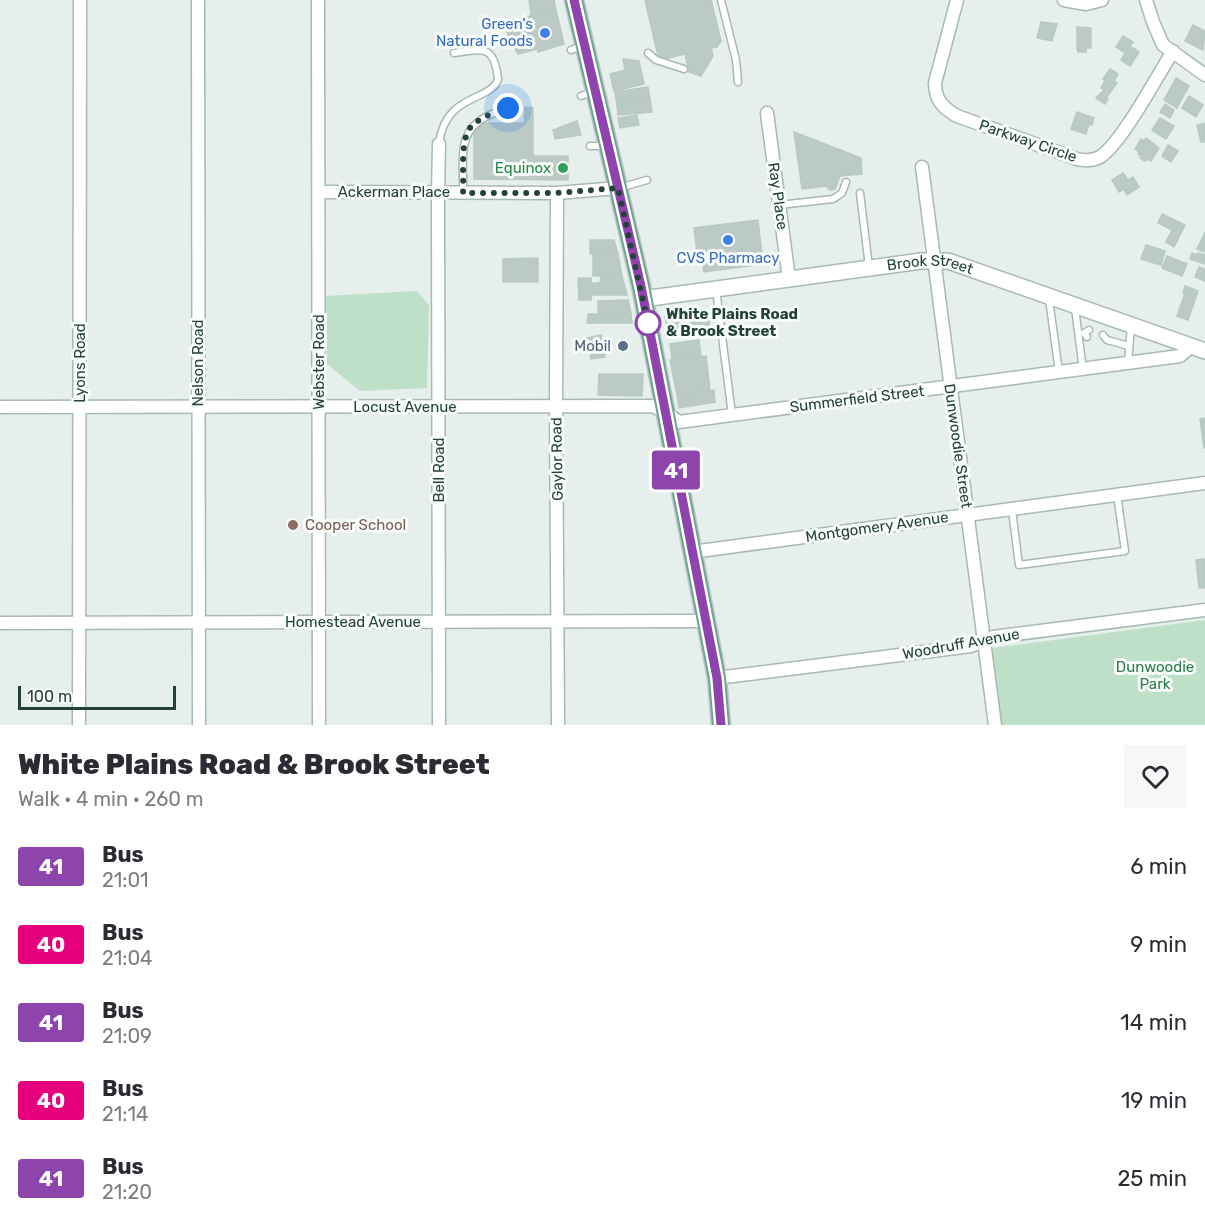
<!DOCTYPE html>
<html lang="en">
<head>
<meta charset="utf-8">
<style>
  body { margin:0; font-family:Rubik,sans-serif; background:#f7f7f7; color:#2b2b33; height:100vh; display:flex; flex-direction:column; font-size:22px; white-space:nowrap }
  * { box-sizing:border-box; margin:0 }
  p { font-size:20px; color:#7c7c81 }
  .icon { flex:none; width:33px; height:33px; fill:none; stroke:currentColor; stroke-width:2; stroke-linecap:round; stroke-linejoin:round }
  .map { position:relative; height:725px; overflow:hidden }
  .panel { display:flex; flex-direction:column; background:#fff; flex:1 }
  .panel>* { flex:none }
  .badge { padding:0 12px; border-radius:4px; font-size:21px; line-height:39px }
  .scale { position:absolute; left:18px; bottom:15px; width:158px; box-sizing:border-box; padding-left:6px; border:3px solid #24423a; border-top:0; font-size:16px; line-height:21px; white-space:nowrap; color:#24423a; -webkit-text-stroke:4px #f7fbf9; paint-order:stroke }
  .you { position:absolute; width:30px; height:30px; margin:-15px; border:4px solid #fff; border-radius:50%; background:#1a73e8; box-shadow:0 0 0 9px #1a73e833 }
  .map>.badge { position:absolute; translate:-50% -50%; box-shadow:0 0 0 3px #fff }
  .round { display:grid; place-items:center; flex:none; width:63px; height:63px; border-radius:0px; background:#f7f7f7 }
  .overview { display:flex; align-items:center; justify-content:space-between; height:102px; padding:0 18px }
  h1 { font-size:28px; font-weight:800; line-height:45px }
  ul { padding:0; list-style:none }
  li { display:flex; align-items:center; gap:18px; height:78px; padding:0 18px }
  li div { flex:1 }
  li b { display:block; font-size:22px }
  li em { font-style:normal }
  li .badge { min-width:66px; font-weight:700; text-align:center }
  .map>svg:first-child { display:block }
  .green { fill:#bfe0c8 }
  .building { fill:#bbcac4; stroke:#b8c9c2; stroke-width:1.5 }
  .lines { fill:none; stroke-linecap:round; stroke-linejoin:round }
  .service-casing { stroke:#a8b8b2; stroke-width:9 }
  .minor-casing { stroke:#a8b8b2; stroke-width:15 }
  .tertiary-casing { stroke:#a8b8b2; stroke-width:18 }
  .primary-casing { stroke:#c2cac8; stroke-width:21 }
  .service { stroke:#fff; stroke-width:6 }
  .minor { stroke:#fff; stroke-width:12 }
  .tertiary { stroke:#fff; stroke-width:15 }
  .primary { stroke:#6aa596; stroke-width:18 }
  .line-casing { stroke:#fff; stroke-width:14 }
  .line { stroke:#8e44ad; stroke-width:9 }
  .walk { stroke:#24423a; stroke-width:6; stroke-dasharray:0 10.8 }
  .shop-dot { fill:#3f7fe0; stroke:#f7fbf9; stroke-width:2 }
  .leisure-dot { fill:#2e9e5b; stroke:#f7fbf9; stroke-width:2 }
  .stop-dot { fill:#fff; stroke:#8e44ad; stroke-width:3 }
  .service-dot { fill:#5c6f8a; stroke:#f7fbf9; stroke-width:2 }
  .education-dot { fill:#8d6e63; stroke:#f7fbf9; stroke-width:2 }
  .labels { text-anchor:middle; stroke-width:6; stroke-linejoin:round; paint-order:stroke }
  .shop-label { font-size:15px; fill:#366cbe; stroke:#f7fbf9; text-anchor:end }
  .street-label { font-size:15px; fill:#24423a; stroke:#f7fbf9 }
  .leisure-label { font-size:15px; fill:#27864d; stroke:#f7fbf9; text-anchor:end }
  .stop-label { font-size:15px; font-weight:bold; fill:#24423a; stroke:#f7fbf9; text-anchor:start }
  .service-label { font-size:15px; fill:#4e5e75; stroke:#f7fbf9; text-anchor:end }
  .education-label { font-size:15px; fill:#785e54; stroke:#f7fbf9; text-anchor:start }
  .park-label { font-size:15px; fill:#2d7a4b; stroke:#f7fbf9 }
</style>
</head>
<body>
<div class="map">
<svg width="1205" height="725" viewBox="0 0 1205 725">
  <rect width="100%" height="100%" fill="#e6efeb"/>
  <!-- green -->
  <g class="green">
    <path d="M417 291 429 305 427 388 360 391 327 364 326 296Z"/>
    <path d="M1205 620V725H1000L991 653 993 648Z"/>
  </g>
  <!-- building -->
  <g class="building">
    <path d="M529 0H554L556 10 531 15Z"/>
    <path d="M645 0H711L721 41 717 47 711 48 713 56 701 76 689 72 685 54 664 59 658 56Z"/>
    <path d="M556 10 564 44 538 52 537 49 518 54 508 35 504 22Z"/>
    <path d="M1041 22 1057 24 1052 41 1037 38Z"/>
    <path d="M1193 25 1205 31 1203 50 1185 41Z"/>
    <path d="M1077 27 1091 28V48H1086V52H1078L1077 48Z"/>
    <path d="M1123 36 1133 42 1130 46 1139 52 1130 66 1121 60 1125 53 1116 47Z"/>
    <path d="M623 59 639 61 644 84 614 91 610 74 625 70Z"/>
    <path d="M1110 69 1118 74 1114 81 1117 83 1106 98 1108 99 1105 104 1096 98 1104 90 1101 88 1105 81 1103 79Z"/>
    <path d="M1176 78 1189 86 1177 108 1164 100Z"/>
    <path d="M648 87 650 99 617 105 615 92Z"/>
    <path d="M1189 96 1203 105 1196 117 1182 108Z"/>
    <path d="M650 99 652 112 618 115 617 105Z"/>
    <path d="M1165 104 1174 110 1170 118 1160 112Z"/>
    <path d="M525 107 533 108V156H568V180L474 179V132L484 123H524Z"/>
    <path d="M1077 112 1094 118 1092 125 1089 124 1086 134 1071 129Z"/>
    <path d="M637 115 639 125 620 128 618 118Z"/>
    <path d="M1160 118 1174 126 1166 139 1152 130Z"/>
    <path d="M577 121 581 135 555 139 553 130Z"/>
    <path d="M1205 123V142H1201L1197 125Z"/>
    <path d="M794 132 861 158 862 174 840 176 835 189 830 190 826 186 802 189Z"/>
    <path d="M1146 138 1159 148 1151 161 1147 159 1145 161 1140 158 1141 156 1138 154 1140 152 1135 149 1141 139 1144 141Z"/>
    <path d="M1168 145 1178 151 1171 162 1162 156Z"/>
    <path d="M1123 173 1128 180 1133 177 1139 187 1127 195 1124 189 1119 192 1112 180Z"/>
    <path d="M1162 214 1185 225 1174 247 1166 242 1172 230 1158 223Z"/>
    <path d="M758 220 763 264 704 272 701 252H697L694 228Z"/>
    <path d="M1205 232V252L1197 249Z"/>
    <path d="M590 240H614L618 254H590Z"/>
    <path d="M1146 245 1165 251 1161 265 1141 259Z"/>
    <path d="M1192 253 1197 255 1198 253 1205 255V264L1190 259Z"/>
    <path d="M593 254H618L622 276H593Z"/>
    <path d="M1167 256 1187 264 1182 276 1162 268Z"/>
    <path d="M538 258V282H503V259Z"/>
    <path d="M1199 267 1205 269V281L1195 277Z"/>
    <path d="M601 276H622L627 295H591V300H579L578 278H591V283H600Z"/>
    <path d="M1185 286 1198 291 1188 320 1177 316 1185 293H1183Z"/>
    <path d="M628 300 631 314 598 313V301Z"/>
    <path d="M708 310 710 329 668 336 665 316Z"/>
    <path d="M588 314H631L632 323H587Z"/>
    <path d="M601 335 605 357 591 359 587 338Z"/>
    <path d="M699 340 701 356 672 359 670 344Z"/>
    <path d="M706 356 710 390 677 395 670 360Z"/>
    <path d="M599 374H643L642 396 598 395Z"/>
    <path d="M714 390 715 402 679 408 677 396Z"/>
    <path d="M1205 418V448H1204L1200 419Z"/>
    <path d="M1205 559V588H1199L1196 560Z"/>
  </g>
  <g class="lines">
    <defs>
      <g id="service">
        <path d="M721 0 736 60 738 82"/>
        <path d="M571 50 584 45"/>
        <path d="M648 53 656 60 684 69"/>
        <path d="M581 96 592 92"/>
        <path d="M439 144C445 92 492 102 498 79 494 44 483 49 454 53"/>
        <path d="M590 146H607"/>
        <path d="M619 188 647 180"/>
        <path d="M463 192C464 169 457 137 478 122 486 115 498 112 508 108"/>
        <path d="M860 193 869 267"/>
        <path d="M779 205 833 199 842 193 846 182"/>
        <path d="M716 289 732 415"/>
        <path d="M1049 299 1059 372"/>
        <path d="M1075 308 1083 370"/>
        <path d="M1103 335 1107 340 1129 346"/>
        <path d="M1087 337 1084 333 1089 330"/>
        <path d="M1128 363 1131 326"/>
        <path d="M1012 510 1019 565 1125 551 1117 495"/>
      </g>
      <g id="minor">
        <path d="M198 0 199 725"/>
        <path d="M318 0 319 725"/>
        <path d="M957 0 935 83C935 100 943 108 957 116L1077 159C1085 161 1092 161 1100 157 1121 144 1158 75 1173 51"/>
        <path d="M1064 0 1086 4 1102 0"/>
        <path d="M1146 0 1153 22 1163 45 1205 75"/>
        <path d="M767 113 789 279"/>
        <path d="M922 167 995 725"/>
        <path d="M319 192 557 193 618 188"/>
        <path d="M557 193 556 406 558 725"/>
        <path d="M0 407 652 406 664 411 679 422 1180 356 1192 346"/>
        <path d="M692 552 1205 483"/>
        <path d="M0 623 706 621"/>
        <path d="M717 678 971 646 993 637 1205 610"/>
        <path d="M79 725 80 0"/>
        <path d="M439 725 438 193 439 144"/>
      </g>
      <g id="tertiary">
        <path id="s1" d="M643 299 921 261H948L1205 351"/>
      </g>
      <path id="primary" d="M574 0 641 286 717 678 721 725"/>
    </defs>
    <!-- service casing -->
    <use href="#service" class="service-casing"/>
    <!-- minor casing -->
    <use href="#minor" class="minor-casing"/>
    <!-- tertiary casing -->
    <use href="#tertiary" class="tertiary-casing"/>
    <!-- primary casing -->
    <use href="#primary" class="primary-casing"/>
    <!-- service -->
    <use href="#service" class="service"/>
    <!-- minor -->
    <use href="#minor" class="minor"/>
    <!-- tertiary -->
    <use href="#tertiary" class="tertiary"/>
    <!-- primary -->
    <use href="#primary" class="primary"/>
  </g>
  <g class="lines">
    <defs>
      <path id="line" d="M574 0 641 286 717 678 721 725"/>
    </defs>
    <!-- line casing -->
    <use href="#line" class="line-casing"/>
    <!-- line -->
    <use href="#line" class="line"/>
    <!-- walk -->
    <path class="walk" d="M508 108C495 113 479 117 470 128 460 141 464 176 463 193H557L618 188 648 323"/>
  </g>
  <!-- markers -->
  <g class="shop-dot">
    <circle cx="545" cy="33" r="6"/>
    <circle cx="728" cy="240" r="6"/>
  </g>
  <circle class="leisure-dot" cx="563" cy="168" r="6"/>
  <circle class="stop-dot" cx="648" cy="323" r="12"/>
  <circle class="service-dot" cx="623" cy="346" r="6"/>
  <circle class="education-dot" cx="293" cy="525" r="6"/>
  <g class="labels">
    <!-- shop labels -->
    <g class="shop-label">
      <text x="533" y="29">Green's<tspan x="533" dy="17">Natural Foods</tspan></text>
      <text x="728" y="263" text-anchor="middle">CVS Pharmacy</text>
    </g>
    <!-- street labels -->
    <g class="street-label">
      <text transform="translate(1028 141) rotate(19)" y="5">Parkway Circle</text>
      <text x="394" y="197">Ackerman Place</text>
      <text transform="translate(778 196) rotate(82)" y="5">Ray Place</text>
      <text dy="5" stroke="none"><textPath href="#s1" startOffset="290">Brook Street</textPath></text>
      <text transform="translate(319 362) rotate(-90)" y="5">Webster Road</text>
      <text transform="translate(80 363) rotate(-90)" y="5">Lyons Road</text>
      <text transform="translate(198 363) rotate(-90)" y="5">Nelson Road</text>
      <text transform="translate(857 399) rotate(-7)" y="5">Summerfield Street</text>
      <text x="405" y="412">Locust Avenue</text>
      <text transform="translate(958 446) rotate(82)" y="5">Dunwoodie Street</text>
      <text transform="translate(557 459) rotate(-91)" y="5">Gaylor Road</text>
      <text transform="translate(439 470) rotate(-90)" y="5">Bell Road</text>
      <text transform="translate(877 527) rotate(-8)" y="5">Montgomery Avenue</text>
      <text x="353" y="627">Homestead Avenue</text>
      <text transform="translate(961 644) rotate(-10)" y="5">Woodruff Avenue</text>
    </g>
    <!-- leisure labels -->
    <g class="leisure-label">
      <text x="551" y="173">Equinox</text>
    </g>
    <!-- stop labels -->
    <g class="stop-label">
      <text x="666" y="319">White Plains Road<tspan x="666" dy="17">&amp; Brook Street</tspan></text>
    </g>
    <!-- service labels -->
    <g class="service-label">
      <text x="611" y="351">Mobil</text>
    </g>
    <!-- education labels -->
    <g class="education-label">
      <text x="305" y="530">Cooper School</text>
    </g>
    <!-- park labels -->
    <g class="park-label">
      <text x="1155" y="672">Dunwoodie<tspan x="1155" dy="17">Park</tspan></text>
    </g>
  </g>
</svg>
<div class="scale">100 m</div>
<div class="you" style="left:508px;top:108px"></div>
<b class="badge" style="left:676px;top:470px;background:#8e44ad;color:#fff">41</b>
</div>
<section class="panel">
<div class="overview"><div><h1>White Plains Road &amp; Brook Street</h1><p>Walk · 4 min · 260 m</p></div><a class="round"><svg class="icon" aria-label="heart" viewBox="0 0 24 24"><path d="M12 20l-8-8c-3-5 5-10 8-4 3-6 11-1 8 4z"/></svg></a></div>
<ul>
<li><span class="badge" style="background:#8e44ad;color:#fff">41</span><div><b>Bus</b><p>21:01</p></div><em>6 min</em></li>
<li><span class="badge" style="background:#e6007e;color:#fff">40</span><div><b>Bus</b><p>21:04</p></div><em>9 min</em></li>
<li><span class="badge" style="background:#8e44ad;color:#fff">41</span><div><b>Bus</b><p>21:09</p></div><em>14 min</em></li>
<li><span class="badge" style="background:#e6007e;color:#fff">40</span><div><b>Bus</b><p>21:14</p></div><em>19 min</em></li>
<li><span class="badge" style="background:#8e44ad;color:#fff">41</span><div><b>Bus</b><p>21:20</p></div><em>25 min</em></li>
</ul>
</section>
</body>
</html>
